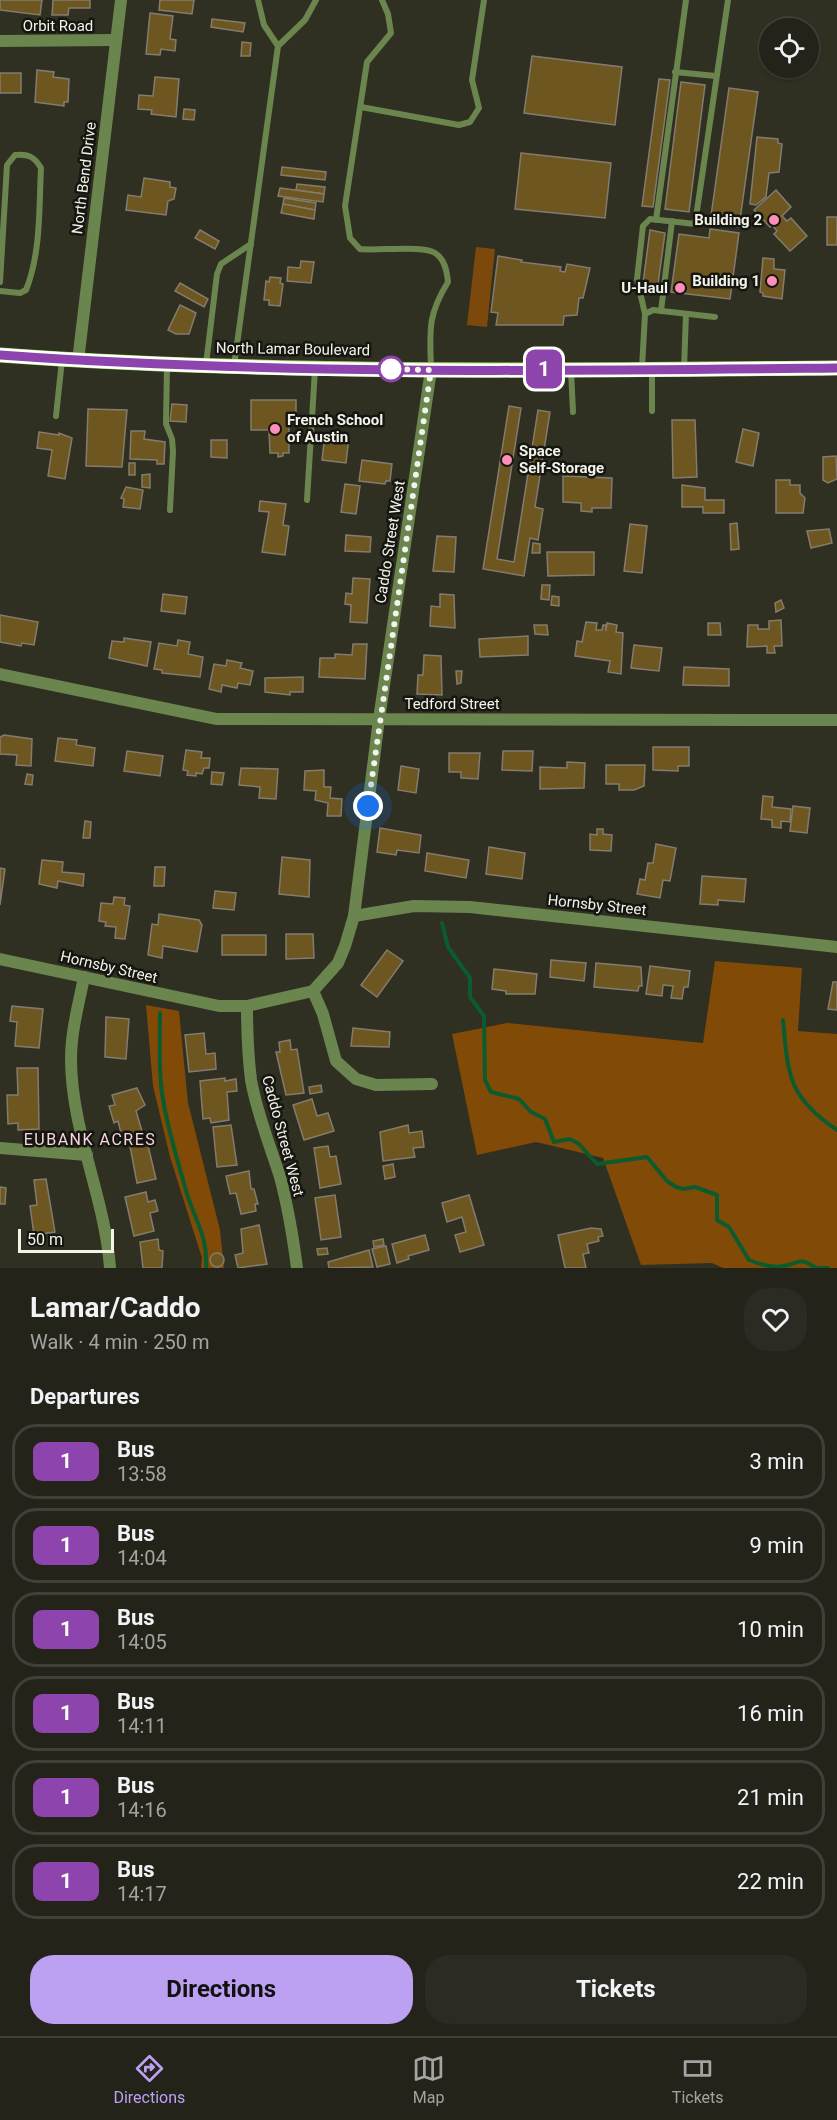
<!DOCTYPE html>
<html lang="en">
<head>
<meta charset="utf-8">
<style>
  body { margin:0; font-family:Roboto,sans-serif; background:#2b2b23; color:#f1f3f6; height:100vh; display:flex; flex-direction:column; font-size:22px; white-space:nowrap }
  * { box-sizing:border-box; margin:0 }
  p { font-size:20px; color:#a3a4a2 }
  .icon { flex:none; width:33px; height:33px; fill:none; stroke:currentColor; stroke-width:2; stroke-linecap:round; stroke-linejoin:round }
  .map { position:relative; height:1268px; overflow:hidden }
  .panel { display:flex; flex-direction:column; background:#23231a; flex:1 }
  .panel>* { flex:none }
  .badge { padding:0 12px; border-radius:9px; font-size:21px; line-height:39px }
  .fabs { position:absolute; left:759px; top:18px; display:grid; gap:12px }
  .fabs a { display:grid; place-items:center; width:60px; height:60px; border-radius:50%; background:#23231a; box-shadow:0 2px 4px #0004,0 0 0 2px #404039; font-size:30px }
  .scale { position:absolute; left:18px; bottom:15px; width:96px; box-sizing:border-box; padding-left:6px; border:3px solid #f3f3eb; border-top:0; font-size:16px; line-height:21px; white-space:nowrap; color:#f3f3eb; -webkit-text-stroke:4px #161611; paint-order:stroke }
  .you { position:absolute; width:30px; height:30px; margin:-15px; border:4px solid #fff; border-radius:50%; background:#1a73e8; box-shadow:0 0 0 9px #1a73e833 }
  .map>.badge { position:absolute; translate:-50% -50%; box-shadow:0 0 0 3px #fff }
  h2 { padding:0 30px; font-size:22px; line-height:54px }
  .round { display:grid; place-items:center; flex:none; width:63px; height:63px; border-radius:24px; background:#2b2b23 }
  .head { display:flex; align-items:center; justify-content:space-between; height:102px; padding:0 30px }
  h1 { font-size:28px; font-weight:700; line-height:45px }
  .primary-button { display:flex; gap:12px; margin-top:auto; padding:12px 30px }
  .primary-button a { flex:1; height:69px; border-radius:24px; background:#bca0f2; color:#111; font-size:24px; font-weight:700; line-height:69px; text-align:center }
  .primary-button a+a { background:#2b2b23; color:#f1f3f6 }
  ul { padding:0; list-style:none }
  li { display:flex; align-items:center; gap:18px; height:75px; margin:0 12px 9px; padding:0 18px; border:3px solid #404039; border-radius:24px }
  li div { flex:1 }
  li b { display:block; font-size:22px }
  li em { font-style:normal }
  li .badge { min-width:66px; font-weight:700; text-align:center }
  .tab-bar { display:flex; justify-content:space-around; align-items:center; height:84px; border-top:2px solid #404039; background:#23231a; font-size:16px; color:#a3a4a2 }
  .tab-bar a { display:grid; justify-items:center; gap:3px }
  .tab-bar .on { color:#bca0f2 }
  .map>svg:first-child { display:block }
  .green { fill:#7c480b }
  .forest { fill:#814a06 }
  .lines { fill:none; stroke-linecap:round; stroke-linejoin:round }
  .stream { stroke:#0c5b2e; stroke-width:4 }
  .building { fill:#6e5620; stroke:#837c6e; stroke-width:1.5 }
  .service { stroke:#6b854e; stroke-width:6 }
  .minor { stroke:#6b854e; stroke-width:12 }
  .primary { stroke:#a7dd65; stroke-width:15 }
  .line-casing { stroke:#fff; stroke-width:14 }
  .line { stroke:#8e44ad; stroke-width:9 }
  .walk { stroke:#f3f3eb; stroke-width:6; stroke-dasharray:0 10.8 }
  .poi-dot { fill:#ff8eba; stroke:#161611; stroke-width:2 }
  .stop-dot { fill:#fff; stroke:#8e44ad; stroke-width:3 }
  .labels { text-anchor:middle; stroke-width:5; stroke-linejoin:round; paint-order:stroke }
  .street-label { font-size:15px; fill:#f3f3eb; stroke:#161611 }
  .poi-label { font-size:15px; font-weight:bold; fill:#f3f3eb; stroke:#161611; text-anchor:end }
  .neighbourhood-label { font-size:16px; letter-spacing:1.5px; fill:#f6d5e0; stroke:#161611 }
</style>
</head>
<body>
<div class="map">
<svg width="837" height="1268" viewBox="0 0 837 1268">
  <rect width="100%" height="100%" fill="#2f2f22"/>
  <!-- green -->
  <path class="green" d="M476 247 495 249 487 327 467 325Z"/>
  <!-- forest -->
  <g class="forest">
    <path d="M715 961 802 968 798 1031 837 1034V1268H723L712 1263 641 1265 603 1158 536 1142 477 1155 452 1034 507 1023 703 1043Z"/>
    <path d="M146 1005 179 1011 188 1103 220 1230 224 1268H201L202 1258 170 1157 153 1086Z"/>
  </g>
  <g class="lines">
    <!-- stream -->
    <g class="stream">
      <path d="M442 923 448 947 470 978V997L484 1016 485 1080 491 1092 519 1099 531 1112 545 1119 554 1142 570 1139 579 1144 597 1164 647 1157 667 1181 676 1187 683 1189 695 1187 717 1195V1220L729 1227 749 1260C759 1264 774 1268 784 1266 802 1263 798 1256 816 1268"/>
      <path d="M160 1013C160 1044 158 1075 164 1105 169 1133 179 1166 187 1194 196 1222 208 1237 206 1268"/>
      <path d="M783 1020C788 1075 788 1097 837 1130"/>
      <path d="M818 1268H828"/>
    </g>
  </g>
  <!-- building -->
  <g class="building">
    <path d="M0 0H42L40 15 0 10Z"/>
    <path d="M53 0H90V8H69L68 15H52Z"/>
    <path d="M160 0H194L192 14 159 10Z"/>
    <path d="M150 13 173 16 170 39 176 40 175 51 161 49 160 55 146 54Z"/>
    <path d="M212 19 245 23 243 32 211 27Z"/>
    <path d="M242 42 251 43 250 56H241Z"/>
    <path d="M532 56 622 67 615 125 524 113Z"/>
    <path d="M37 70 54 72 53 77 69 79 68 102H64V106L35 102Z"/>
    <rect x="0" y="73" width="21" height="20"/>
    <path d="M155 77 179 79 176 117 151 114 152 110 138 109 139 95 153 96Z"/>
    <path d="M659 79 670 80 653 207 642 206Z"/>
    <path d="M681 82 705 85 689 212 665 209Z"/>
    <path d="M729 88 758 92 739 227 710 223Z"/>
    <path d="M184 109 195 110 194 120 183 119Z"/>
    <path d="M757 137 778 139V143L782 144 779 172 769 173 766 197 756 205 750 204Z"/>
    <path d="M521 153 611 163 605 218 515 209Z"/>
    <path d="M282 167 326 172 325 180 281 175Z"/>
    <path d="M144 178 170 182V187L176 188 174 199 168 201 166 215 126 210 128 195 141 197Z"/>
    <path d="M297 184 325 187 324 194 296 190Z"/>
    <path d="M280 188 324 194 323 202 278 196Z"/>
    <path d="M776 190 791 207 782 216 787 221 791 218 807 236 790 251 774 234 777 231 772 225 770 227 754 210Z"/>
    <path d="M284 198 316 203 315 210 283 204Z"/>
    <path d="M283 204 315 210 314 219 281 213Z"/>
    <rect x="827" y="217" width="10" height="28"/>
    <path d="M710 229 739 233 730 299 671 292 679 234 709 238Z"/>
    <path d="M200 230 219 241 215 249 195 238Z"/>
    <path d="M650 230 665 233 658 284 643 283Z"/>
    <path d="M498 256 522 260 521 262 561 267 560 271 565 272 567 264 590 268 583 298H579L577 315 564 316 563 325H496L498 313 491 312Z"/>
    <path d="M763 258 774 259V269L785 270 782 299 763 296V293L760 292Z"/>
    <path d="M301 261 314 262 311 283 287 281 288 267 300 268Z"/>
    <path d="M270 277 281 278 280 283 283 284 280 306 269 305V300H264L266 281 269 282Z"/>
    <path d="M180 283 208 299 204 307 175 291Z"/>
    <path d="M180 305 196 313 189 334H176L168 330Z"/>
    <path d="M251 400H296V423H289V453H283V456L278 457V453H270L269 430H251Z"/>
    <path d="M172 404 187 405 186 422 170 421Z"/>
    <path d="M509 406 521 408 497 559 514 562 538 410 550 412 535 507 543 509 538 540 530 538 524 576 483 569Z"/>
    <path d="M88 409 127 410 122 467 86 466Z"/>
    <path d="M672 420H695L697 477 673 478Z"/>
    <path d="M743 429 759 433 753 466 736 462Z"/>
    <path d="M131 431H145L144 439 165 442 164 464H157V460L130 459Z"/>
    <path d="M39 432 59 435V433L72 438 65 479 48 476 52 450 37 448Z"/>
    <path d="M325 434 349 437 346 463 322 460Z"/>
    <path d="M211 440H227V458L211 457Z"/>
    <path d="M836 456 837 479 828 483 823 480V457Z"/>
    <path d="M362 460 392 464 390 481H386L385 484 359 481Z"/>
    <rect x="129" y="463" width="6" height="12"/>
    <path d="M150 474V488L142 487V475Z"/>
    <path d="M563 476 612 478 611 508H592V512L581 511V503L563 502Z"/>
    <path d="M776 480H790V485H800V493L805 498 803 513H776Z"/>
    <path d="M345 484 360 486 356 514 341 512Z"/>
    <path d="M682 485 705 488V500H724V513H703V507H682Z"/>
    <path d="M126 487 143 490 140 509 123 507 124 499 121 498Z"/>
    <path d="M260 501 286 504 283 525 289 526 285 555 262 552 269 512 259 511Z"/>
    <path d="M737 523 739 549 731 550 730 524Z"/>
    <path d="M630 524 647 526 642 573 624 571Z"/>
    <path d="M829 529 832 543 811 548 807 531Z"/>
    <path d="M346 535 371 537 370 552 345 551Z"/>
    <path d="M437 536 456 537 454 572 433 571Z"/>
    <path d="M533 543 540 544V553H532Z"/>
    <path d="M547 552H594V575L548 576Z"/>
    <path d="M353 578 370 579 367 623 350 622 351 605 345 604 346 593 352 594Z"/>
    <path d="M542 585H550L549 600 541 599Z"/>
    <path d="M163 594 187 597 185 614 161 611Z"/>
    <path d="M440 594 454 595 455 628 430 626 431 606 440 607Z"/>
    <path d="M552 596 559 597V606L551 605Z"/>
    <path d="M781 600 784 608 776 612 775 603Z"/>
    <path d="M0 615 38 622 34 645 22 643 21 646 0 642Z"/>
    <path d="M781 620 782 646H774L775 653H767V646L747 647 748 625H758V629H769V621Z"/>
    <path d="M586 622 597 623 596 630H602L603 625H606V631L607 623 617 625 616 632 623 633 621 674 608 672 610 661 575 656 577 641 582 642Z"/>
    <path d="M708 623H720L721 635H708Z"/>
    <path d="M534 625H547L548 635 535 634Z"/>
    <path d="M528 636V655L480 657 479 639Z"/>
    <path d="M124 638 151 642 147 666 109 658 112 641 124 642Z"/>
    <path d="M178 640 190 642 188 654 203 657 200 677 162 673V670L154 669 159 643 177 646Z"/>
    <path d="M353 644H367L365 679 319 677 320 658H335V654L352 655Z"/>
    <path d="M634 645 662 648 659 671 631 668Z"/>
    <path d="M424 655 441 656 442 695 417 694 418 675H423Z"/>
    <path d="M227 660 242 663 240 668 253 671 250 685 238 683 237 688 222 685 221 692 209 689 214 664 226 666Z"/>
    <path d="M684 667 729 669V686L683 685Z"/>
    <path d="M456 671H462L461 683 457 684Z"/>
    <path d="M303 677V692H290V695L265 692V678Z"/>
    <path d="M4 735 32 739 31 766 16 765 17 755 0 754V737Z"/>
    <path d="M58 738 77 740 76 745 95 748 93 766 55 761Z"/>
    <path d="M653 747H689V766H678V771L653 770Z"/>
    <path d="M186 750 202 752 201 758H210L209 768H204L202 774 196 773V776L187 775 188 771 183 770Z"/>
    <path d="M127 751 163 756 160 776 124 771Z"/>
    <path d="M503 751H533L532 771 502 770Z"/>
    <path d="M449 753H480L478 779 461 778V772H449Z"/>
    <path d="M567 762 585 763 584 788 540 789V767L567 768Z"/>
    <path d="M606 765H645L644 786 634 790H619V784H606Z"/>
    <path d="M401 766 419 769 416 793 398 790Z"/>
    <path d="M241 768 278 769 276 799 259 798 260 787 239 785Z"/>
    <path d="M324 770V787H331L330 798 342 799 341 816H327L328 803 315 800 316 791 304 790 305 771Z"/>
    <path d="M212 772 224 773 222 785 211 784Z"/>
    <path d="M27 774 33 775 32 785 25 784Z"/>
    <path d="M763 796 773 797 772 807 791 809 790 822 781 821V828L772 827V820L761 819Z"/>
    <path d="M793 806 810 808 807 833 790 831Z"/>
    <path d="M85 821 91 822 90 838H83Z"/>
    <path d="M380 828 421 835 419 853 397 850 396 855 377 852Z"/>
    <path d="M597 829H603V834L612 835 611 851 590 850V834L597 835Z"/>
    <path d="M656 844 676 848 670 881 663 880 660 898 637 894 640 879 645 880 648 863H653Z"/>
    <path d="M489 847 525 853 522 879 486 874Z"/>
    <path d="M427 853 469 860 466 878 425 871Z"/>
    <path d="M282 857 310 860 309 897 279 894Z"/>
    <path d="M42 860 63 862 62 872 84 874 83 886 58 881 57 888 39 884Z"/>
    <path d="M155 867H165L164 886H154Z"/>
    <path d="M0 868 5 869 0 905Z"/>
    <path d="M702 876 746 879 744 902 718 900V905L700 904Z"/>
    <path d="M215 891 236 893 234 910 213 908Z"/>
    <path d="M114 897 125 898 124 905 130 906 125 939 115 938 116 927 105 926 106 922 99 921 101 903 113 904Z"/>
    <path d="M159 914 199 920 202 925 197 952 163 946 162 958 148 955 152 924 158 925Z"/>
    <path d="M286 934H313L314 958 286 959Z"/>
    <rect x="222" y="935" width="44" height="20"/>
    <path d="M387 950 403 961 377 997 361 985Z"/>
    <path d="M551 960 586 963 584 981 550 977Z"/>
    <path d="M596 963 641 967 642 986H639L638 991 594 987Z"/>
    <path d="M650 966 690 971 688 987H684L682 999 671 998 673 986 663 985 662 996 646 994Z"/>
    <path d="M494 969 537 974 535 994H506V991L492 989Z"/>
    <path d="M833 982H837V1010L828 1009Z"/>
    <path d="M12 1006 43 1009 39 1048 15 1046 17 1022 10 1021Z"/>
    <path d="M106 1017 129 1019 126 1059 105 1057Z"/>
    <path d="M353 1028 390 1032 389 1047 351 1046Z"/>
    <path d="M204 1033 206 1054 215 1053 216 1069 189 1072 185 1035Z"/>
    <path d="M290 1040 291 1050 297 1049 304 1093 286 1095 276 1052H280L279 1042Z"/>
    <path d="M17 1068H38L39 1129 18 1130V1123L8 1124 7 1095H18Z"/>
    <path d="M225 1078V1081L236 1079 237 1091 227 1092 229 1120 211 1123 210 1118 203 1119 200 1081Z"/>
    <path d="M321 1085 322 1092 310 1094 309 1087Z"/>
    <path d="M137 1088 145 1105 136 1111 142 1131 122 1137 118 1121 114 1123 109 1106 115 1105 112 1095Z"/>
    <path d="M312 1099 317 1116 328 1113 334 1131 304 1140 293 1105Z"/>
    <path d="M231 1125 237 1165 217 1167 213 1127Z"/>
    <path d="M408 1125 409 1133 422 1131 424 1147 413 1148 415 1157 383 1161 380 1132Z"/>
    <path d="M146 1137 156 1179 137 1183 129 1141Z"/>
    <path d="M328 1146 330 1157 336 1156 341 1184 320 1188 314 1148Z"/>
    <path d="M393 1164 395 1177 385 1179 383 1166Z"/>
    <path d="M249 1171 251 1189H254L258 1204H255L256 1211 241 1214 236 1193 230 1194 226 1176Z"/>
    <path d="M46 1179 55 1232 34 1235 30 1206 37 1205 34 1180Z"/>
    <path d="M0 1187 6 1188 5 1204H0Z"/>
    <path d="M146 1192 148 1202 155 1200 158 1211 150 1213 154 1231 134 1236 125 1197Z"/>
    <path d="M335 1195 341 1237 321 1240 315 1198Z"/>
    <path d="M469 1195 484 1245 460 1252 455 1235 466 1232 462 1217 447 1222 442 1203Z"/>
    <path d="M259 1225 267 1264 238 1268 235 1255 243 1253 241 1229Z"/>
    <path d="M591 1228 601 1229 603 1236 598 1237 599 1241 587 1244 589 1253 583 1254 586 1268H565L558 1235Z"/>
    <path d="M425 1235 429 1250 408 1256 409 1259 397 1263 392 1244Z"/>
    <path d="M158 1239 159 1250 163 1251 162 1268H143L140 1242Z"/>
    <path d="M383 1239 384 1245 374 1247 373 1241Z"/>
    <path d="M386 1246 390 1264 377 1267 372 1249Z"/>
    <path d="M327 1248 328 1254 318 1255 317 1249Z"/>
    <path d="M369 1250 373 1267 329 1268 328 1262Z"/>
    <circle cx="217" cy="1260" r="7"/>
  </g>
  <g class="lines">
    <!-- service -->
    <g class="service">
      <path d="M258 0 264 25 278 46"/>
      <path d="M382 0 388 14 391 33 367 62 345 206 350 238 360 249C377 251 425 245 435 253 445 259 447 272 448 282 427 316 430 331 431 369"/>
      <path d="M675 72 716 76"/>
      <path d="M361 107 459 125 470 122 479 108 472 80 484 0"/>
      <path d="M656 220 686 0"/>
      <path d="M0 282 7 165 15 155C28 154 34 156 41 168 39 207 41 253 26 290L20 293 0 291"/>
      <path d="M661 311 672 221"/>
      <path d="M645 314 637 279 643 226 650 219 695 224 728 0"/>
      <path d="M167 364 166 424 172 439 173 451 170 510"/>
      <path d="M206 364 217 274 221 264 251 244"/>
      <path d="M234 366 278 46 305 20 316 0"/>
      <path d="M642 368 645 314 653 310 715 317"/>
      <path d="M684 369 686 314"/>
      <path d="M571 370 573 412"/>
      <path d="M652 411V369"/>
      <path d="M56 416 62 360"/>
      <path d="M307 500 315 369"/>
    </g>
    <!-- minor -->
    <g class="minor">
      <path d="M0 41 116 40"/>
      <path d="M78 361 121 0"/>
      <path d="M0 674 217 719 837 720"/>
      <path d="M354 916 414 906 470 907 837 947"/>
      <path d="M0 959 219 1006H247L313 991 338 963 345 946 354 916 379 719 431 370"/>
      <path d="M84 977C79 1003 71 1031 71 1059 71 1130 105 1197 110 1268"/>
      <path d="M313 991 323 1014 336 1061 356 1079 376 1085 432 1084"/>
      <path d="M247 1006C247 1031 248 1055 251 1080 257 1114 270 1145 280 1177 288 1207 293 1237 297 1268"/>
      <path d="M0 1148 87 1155"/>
    </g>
    <!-- primary -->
    <path class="primary" d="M0 355C278 375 558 370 837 368"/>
  </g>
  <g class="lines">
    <defs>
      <path id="line" d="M0 355C278 375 558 371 837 368"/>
    </defs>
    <!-- line casing -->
    <use href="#line" class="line-casing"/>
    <!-- line -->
    <use href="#line" class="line"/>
    <!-- walk -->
    <path class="walk" d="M368 806 431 370 388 369H391"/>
  </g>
  <!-- markers -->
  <g class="poi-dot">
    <circle cx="774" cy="220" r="6"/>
    <circle cx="772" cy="281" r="6"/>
    <circle cx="680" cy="288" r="6"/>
    <circle cx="275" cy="429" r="6"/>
    <circle cx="507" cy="460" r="6"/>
  </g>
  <circle class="stop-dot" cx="391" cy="369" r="12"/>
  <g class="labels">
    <!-- street labels -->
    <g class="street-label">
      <text x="58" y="31">Orbit Road</text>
      <text transform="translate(84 178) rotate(-83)" y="5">North Bend Drive</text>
      <text transform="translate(293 349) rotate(1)" y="5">North Lamar Boulevard</text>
      <text transform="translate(390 542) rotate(-81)" y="5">Caddo Street West</text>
      <text x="452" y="709">Tedford Street</text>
      <text transform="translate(597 905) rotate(6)" y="5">Hornsby Street</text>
      <text transform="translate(109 967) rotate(13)" y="5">Hornsby Street</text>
      <text transform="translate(283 1136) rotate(75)" y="5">Caddo Street West</text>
    </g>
    <!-- poi labels -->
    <g class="poi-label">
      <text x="762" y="225">Building 2</text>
      <text x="760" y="286">Building 1</text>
      <text x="668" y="293">U-Haul</text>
      <text x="287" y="425" text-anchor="start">French School<tspan x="287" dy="17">of Austin</tspan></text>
      <text x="519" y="456" text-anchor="start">Space<tspan x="519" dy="17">Self-Storage</tspan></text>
    </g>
    <!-- neighbourhood labels -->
    <g class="neighbourhood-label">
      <text x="90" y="1145">EUBANK ACRES</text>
    </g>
  </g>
</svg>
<div class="fabs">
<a><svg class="icon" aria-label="locate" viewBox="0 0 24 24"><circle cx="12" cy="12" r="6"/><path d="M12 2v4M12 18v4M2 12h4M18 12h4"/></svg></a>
</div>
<div class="scale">50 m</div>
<div class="you" style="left:368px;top:806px"></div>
<b class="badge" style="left:544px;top:369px;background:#8e44ad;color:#fff">1</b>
</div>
<section class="panel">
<div class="head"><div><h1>Lamar/Caddo</h1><p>Walk · 4 min · 250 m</p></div><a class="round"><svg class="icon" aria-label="heart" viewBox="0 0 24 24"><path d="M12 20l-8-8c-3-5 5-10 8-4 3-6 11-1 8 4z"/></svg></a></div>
<h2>Departures</h2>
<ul>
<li><span class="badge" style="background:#8e44ad;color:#fff">1</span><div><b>Bus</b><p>13:58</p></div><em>3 min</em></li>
<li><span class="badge" style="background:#8e44ad;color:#fff">1</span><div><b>Bus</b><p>14:04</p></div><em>9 min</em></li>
<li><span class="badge" style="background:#8e44ad;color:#fff">1</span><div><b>Bus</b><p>14:05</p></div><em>10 min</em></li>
<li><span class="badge" style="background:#8e44ad;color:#fff">1</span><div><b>Bus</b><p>14:11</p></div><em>16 min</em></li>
<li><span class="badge" style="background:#8e44ad;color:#fff">1</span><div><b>Bus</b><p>14:16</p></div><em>21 min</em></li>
<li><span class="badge" style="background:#8e44ad;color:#fff">1</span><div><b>Bus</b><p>14:17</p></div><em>22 min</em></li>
</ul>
<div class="primary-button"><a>Directions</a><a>Tickets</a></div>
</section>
<nav class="tab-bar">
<a class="on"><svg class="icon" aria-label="directions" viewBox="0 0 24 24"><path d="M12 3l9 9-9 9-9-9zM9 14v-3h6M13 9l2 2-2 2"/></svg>Directions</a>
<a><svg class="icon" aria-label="map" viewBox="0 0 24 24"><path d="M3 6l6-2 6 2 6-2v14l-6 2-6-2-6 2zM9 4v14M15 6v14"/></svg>Map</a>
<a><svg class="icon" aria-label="tickets" viewBox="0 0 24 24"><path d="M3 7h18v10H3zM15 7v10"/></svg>Tickets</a>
</nav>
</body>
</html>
